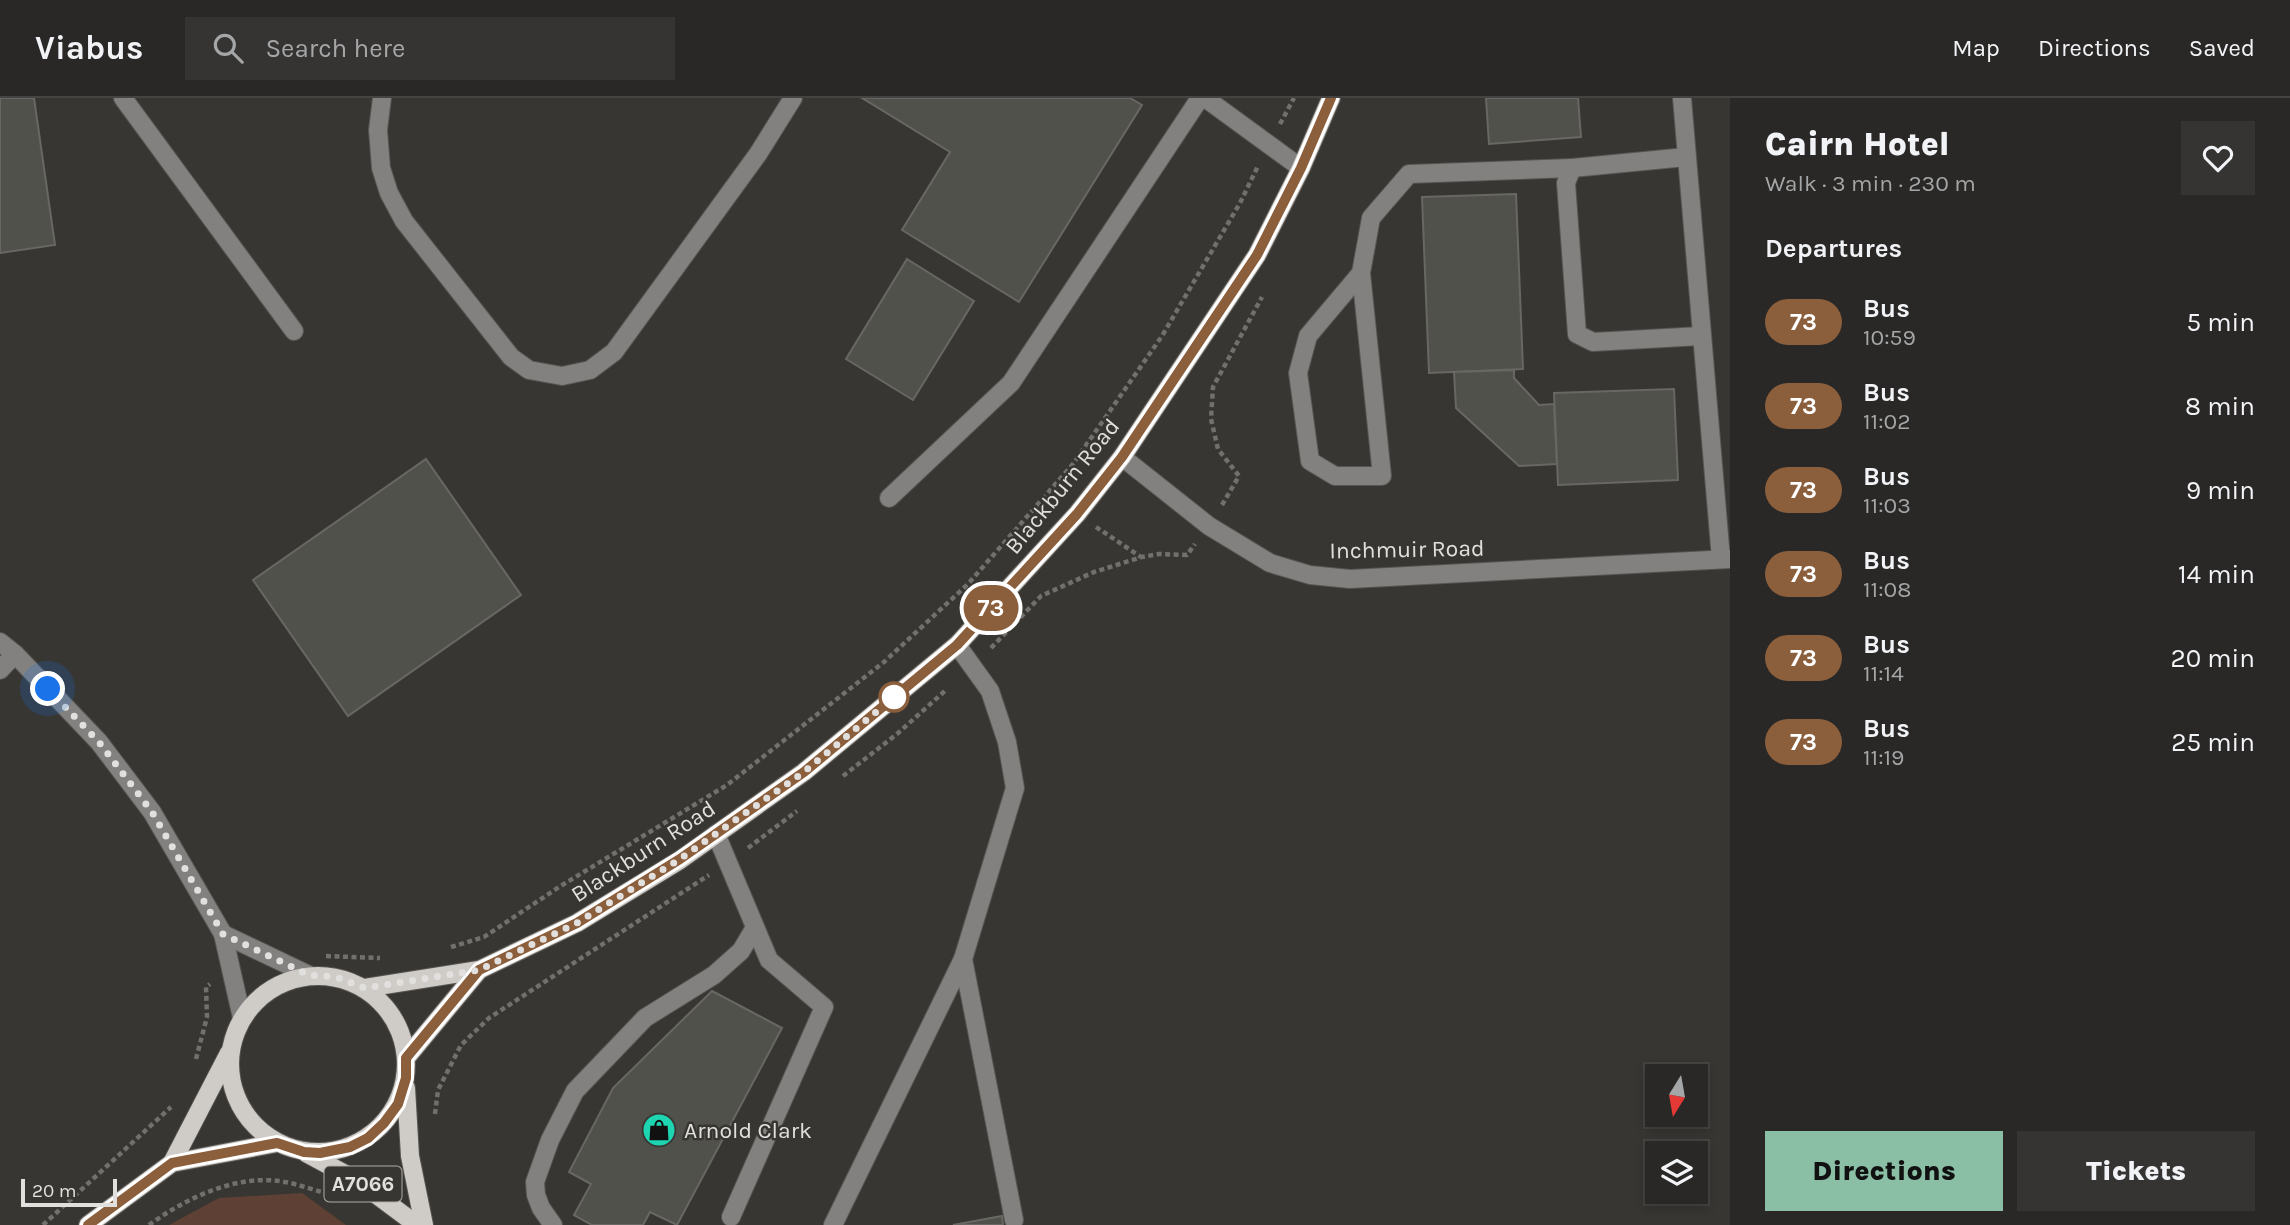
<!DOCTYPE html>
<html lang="en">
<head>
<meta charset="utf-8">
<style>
  body { margin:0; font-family:Karla,sans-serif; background:#363432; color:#f1f3f6; height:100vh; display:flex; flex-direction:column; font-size:26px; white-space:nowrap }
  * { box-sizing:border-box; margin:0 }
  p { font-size:23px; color:#a5a6a7 }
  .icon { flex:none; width:38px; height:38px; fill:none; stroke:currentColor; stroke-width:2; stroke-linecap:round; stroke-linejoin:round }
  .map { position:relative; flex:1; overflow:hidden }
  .side { display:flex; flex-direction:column; background:#2a2826; width:560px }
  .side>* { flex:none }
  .badge { padding:0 14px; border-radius:23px; font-size:24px; line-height:46px }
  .needle { width:46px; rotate:191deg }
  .buttons { position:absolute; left:1645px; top:966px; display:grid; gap:14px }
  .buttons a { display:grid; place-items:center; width:63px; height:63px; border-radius:0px; background:#2a2826; box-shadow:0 4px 10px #0003,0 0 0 2px #464443; font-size:35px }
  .scale { position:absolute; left:21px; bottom:18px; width:96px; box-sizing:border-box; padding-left:7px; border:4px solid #e2e0de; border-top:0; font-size:19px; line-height:24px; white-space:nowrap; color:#e2e0de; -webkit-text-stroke:5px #383632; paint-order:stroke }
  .you { position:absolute; width:35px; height:35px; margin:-18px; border:5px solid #fff; border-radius:50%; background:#1a73e8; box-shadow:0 0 0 10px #1a73e833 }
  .map>.badge { position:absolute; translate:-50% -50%; box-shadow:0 0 0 4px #fff }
  h2 { padding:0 35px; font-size:26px; line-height:63px }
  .round { display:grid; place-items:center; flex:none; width:74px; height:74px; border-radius:0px; background:#363432 }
  .overview { display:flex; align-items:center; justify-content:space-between; height:119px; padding:0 35px }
  h1 { font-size:33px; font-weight:800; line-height:52px }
  .action { display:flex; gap:14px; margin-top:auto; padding:14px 35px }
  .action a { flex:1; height:80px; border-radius:0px; background:#8abfa5; color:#111; font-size:28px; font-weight:800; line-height:80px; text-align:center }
  .action a+a { background:#363432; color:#f1f3f6 }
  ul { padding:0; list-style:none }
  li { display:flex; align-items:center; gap:21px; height:84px; padding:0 35px }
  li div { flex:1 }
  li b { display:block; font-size:26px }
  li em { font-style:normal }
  li .badge { min-width:77px; font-weight:700; text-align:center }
  header { display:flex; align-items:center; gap:42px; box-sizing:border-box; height:98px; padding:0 35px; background:#2a2826; border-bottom:2px solid #464443 }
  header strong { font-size:33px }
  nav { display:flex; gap:38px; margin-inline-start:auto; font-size:24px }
  .search { width:490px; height:63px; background:#363432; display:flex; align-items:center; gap:18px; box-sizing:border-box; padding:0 24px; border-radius:0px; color:#a5a6a7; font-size:26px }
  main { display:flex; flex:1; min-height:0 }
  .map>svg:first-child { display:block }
  .green { fill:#5e4134 }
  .building { fill:#51514c; stroke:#686763; stroke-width:2 }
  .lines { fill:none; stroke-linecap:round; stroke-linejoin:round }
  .minor-casing { stroke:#575551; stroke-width:20 }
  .major-casing { stroke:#575551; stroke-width:20 }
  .path { stroke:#72706d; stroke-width:4.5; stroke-dasharray:5 3.5; stroke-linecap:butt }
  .minor { stroke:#838180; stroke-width:18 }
  .major { stroke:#cfccc8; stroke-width:18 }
  .line-casing { stroke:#fff; stroke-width:16 }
  .line { stroke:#8b5e3c; stroke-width:10 }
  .walk { stroke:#e2e0de; stroke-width:7; stroke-dasharray:0 12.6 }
  .stop-dot { fill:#fff; stroke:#8b5e3c; stroke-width:3.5 }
  .labels { text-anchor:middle; stroke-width:5; stroke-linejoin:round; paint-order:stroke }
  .shield { fill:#383632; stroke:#afadaa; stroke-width:2 }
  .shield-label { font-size:21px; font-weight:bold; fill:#e2e0de }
  .street-label { font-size:23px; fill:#e2e0de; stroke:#383632 }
  .poi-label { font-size:23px; fill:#e2e0de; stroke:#383632; text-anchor:start }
</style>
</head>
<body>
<header>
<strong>Viabus</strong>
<div class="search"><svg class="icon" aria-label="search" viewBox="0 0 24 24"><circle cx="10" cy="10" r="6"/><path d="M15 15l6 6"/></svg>Search here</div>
<nav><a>Map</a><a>Directions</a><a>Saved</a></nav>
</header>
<main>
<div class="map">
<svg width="1730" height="1127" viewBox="0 0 1730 1127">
  <rect width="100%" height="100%" fill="#383632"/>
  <!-- green -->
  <path class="green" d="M302 1095 346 1127H169L219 1100Z"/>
  <!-- building -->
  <g class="building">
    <path d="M0 0H34L55 147 0 155Z"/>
    <path d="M862 0H1130L1142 7 1019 204 902 132 950 54Z"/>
    <path d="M1486 0H1578L1581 39 1489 46Z"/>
    <path d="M1516 96 1523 271 1429 275 1422 99Z"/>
    <path d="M907 161 974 203 913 302 846 261Z"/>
    <path d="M1514 272V280L1539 307 1554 306 1557 366 1519 368 1456 310 1454 274Z"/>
    <path d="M1674 291 1678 382 1558 387 1554 295Z"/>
    <path d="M426 361 521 497 348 618 253 482Z"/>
    <path d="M712 893 782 930 677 1127 650 1114 643 1127H592L574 1117 591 1086 569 1074 613 990Z"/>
    <path d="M1002 1118 1003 1127H953Z"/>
  </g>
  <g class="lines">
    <defs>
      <g id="minor">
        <path d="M123 0 294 233"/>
        <path d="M382 0 378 32 381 70 389 95 404 123 511 259 529 272 562 278 590 272 614 254 758 56 793 0"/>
        <path d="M1205 0 1301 70"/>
        <path d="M1682 0 1721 461"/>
        <path d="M1686 59 1572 70 1566 85 1577 236 1593 244 1701 238"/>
        <path d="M1361 175 1308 238 1298 275 1310 363 1335 378H1382L1361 175 1371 120 1409 76 1572 70"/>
        <path d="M1122 359 1209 428 1270 465 1310 477 1350 481 1730 461"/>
        <path d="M889 400 1011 285 1200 0"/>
        <path d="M0 544 15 556 99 644 152 714 223 836 242 920"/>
        <path d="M957 547 990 593 1007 644 1015 690 963 861 1014 1122"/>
        <path d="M0 572 15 556"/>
        <path d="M716 736 769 862 824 909 731 1119"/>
        <path d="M223 836 309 877"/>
        <path d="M553 1127 541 1110 536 1097 535 1084 550 1042 575 993 645 920 714 877 741 853 754 831"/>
        <path d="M833 1127 963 861"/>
      </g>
      <g id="major">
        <circle cx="318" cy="966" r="88"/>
        <path d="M365 890 479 872 577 825 680 762 804 674 957 547 1077 416 1122 359 1257 157 1301 70 1331 0"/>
        <path d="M406 960 479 872"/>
        <path d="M406 990 410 1058 424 1127"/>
        <path d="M306 1055 358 1083 417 1127"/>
        <path d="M172 1065 229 955"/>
        <path d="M88 1127 172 1065 277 1045"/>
      </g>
    </defs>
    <!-- minor casing -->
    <use href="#minor" class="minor-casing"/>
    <!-- major casing -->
    <use href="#major" class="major-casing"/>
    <!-- path -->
    <g class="path">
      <path d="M1280 26 1294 0"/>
      <path d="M1222 407 1239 378 1218 351 1211 321 1213 289 1262 199"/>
      <path d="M1096 429 1141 459"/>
      <path d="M991 550 1041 498 1094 474 1142 459 1159 456 1187 457 1195 446"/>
      <path d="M843 678 897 636 946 592"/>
      <path d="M748 750 797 713"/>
      <path d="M451 849 484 839 559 789 727 687 884 564 968 486 1073 366 1162 238 1240 105 1258 68"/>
      <path d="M326 858 380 860"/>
      <path d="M196 961 207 919 206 889 210 886"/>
      <path d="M435 1016 438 992 461 947 489 920 709 777"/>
      <path d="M43 1127 171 1009"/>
      <path d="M149 1127C186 1100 238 1075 285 1084 297 1086 310 1091 322 1094"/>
    </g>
    <!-- minor -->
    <use href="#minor" class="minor"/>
    <!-- major -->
    <use href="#major" class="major"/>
  </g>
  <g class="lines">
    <defs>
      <path id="line" d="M88 1127 172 1065 277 1045 304 1054 320 1055 350 1049 368 1040 384 1025 398 1006 406 980V960L479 872 577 825 680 761 804 674 957 547 1077 416 1122 359 1257 157 1301 70 1331 0"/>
    </defs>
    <!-- line casing -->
    <use href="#line" class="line-casing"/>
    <!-- line -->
    <use href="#line" class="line"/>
    <!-- walk -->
    <path class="walk" d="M48 591 99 644 152 714 223 836 309 877 336 879 365 890 479 872 577 825 680 761 804 674 900 594 894 599"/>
  </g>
  <!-- icons -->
  <defs>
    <symbol id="shop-disc" viewBox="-11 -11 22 22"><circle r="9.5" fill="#1dd5b1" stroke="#383632"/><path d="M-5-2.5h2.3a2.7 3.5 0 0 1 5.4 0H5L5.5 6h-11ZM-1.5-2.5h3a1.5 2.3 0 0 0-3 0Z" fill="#111"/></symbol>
  </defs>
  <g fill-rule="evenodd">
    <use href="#shop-disc" x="640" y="1013" width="38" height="38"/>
  </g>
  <!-- markers -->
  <circle class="stop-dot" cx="894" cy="599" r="14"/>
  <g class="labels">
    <!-- shield labels -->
    <rect class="shield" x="324.5" y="1068.5" width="77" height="35" rx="5"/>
    <g class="shield-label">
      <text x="363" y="1093">A7066</text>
    </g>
    <!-- street labels -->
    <g class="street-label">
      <text transform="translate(1062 388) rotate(-51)" y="8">Blackburn Road</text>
      <text transform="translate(1407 451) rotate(-1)" y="8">Inchmuir Road</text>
      <text transform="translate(643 753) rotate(-33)" y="8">Blackburn Road</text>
    </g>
    <!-- poi labels -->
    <g class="poi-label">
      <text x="684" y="1040">Arnold Clark</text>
    </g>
  </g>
</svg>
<div class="buttons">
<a><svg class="needle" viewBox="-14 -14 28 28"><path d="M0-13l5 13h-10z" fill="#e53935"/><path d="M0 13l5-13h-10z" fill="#a5a6a7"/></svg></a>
<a><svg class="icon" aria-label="layers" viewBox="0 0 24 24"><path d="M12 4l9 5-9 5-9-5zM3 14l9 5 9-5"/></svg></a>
</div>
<div class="scale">20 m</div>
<div class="you" style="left:48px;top:591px"></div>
<b class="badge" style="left:991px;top:510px;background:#8b5e3c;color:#fff">73</b>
</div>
<section class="side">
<div class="overview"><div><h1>Cairn Hotel</h1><p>Walk · 3 min · 230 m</p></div><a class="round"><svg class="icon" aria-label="heart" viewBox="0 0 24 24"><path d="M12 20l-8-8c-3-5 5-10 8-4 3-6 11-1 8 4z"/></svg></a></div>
<h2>Departures</h2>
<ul>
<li><span class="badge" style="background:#8b5e3c;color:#fff">73</span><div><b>Bus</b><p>10:59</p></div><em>5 min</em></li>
<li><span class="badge" style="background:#8b5e3c;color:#fff">73</span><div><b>Bus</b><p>11:02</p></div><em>8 min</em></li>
<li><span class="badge" style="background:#8b5e3c;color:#fff">73</span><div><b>Bus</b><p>11:03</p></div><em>9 min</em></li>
<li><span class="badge" style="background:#8b5e3c;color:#fff">73</span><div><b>Bus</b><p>11:08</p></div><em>14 min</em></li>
<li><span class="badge" style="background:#8b5e3c;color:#fff">73</span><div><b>Bus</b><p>11:14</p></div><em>20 min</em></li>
<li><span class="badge" style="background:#8b5e3c;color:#fff">73</span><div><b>Bus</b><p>11:19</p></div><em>25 min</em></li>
</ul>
<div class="action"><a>Directions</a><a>Tickets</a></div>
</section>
</main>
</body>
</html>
